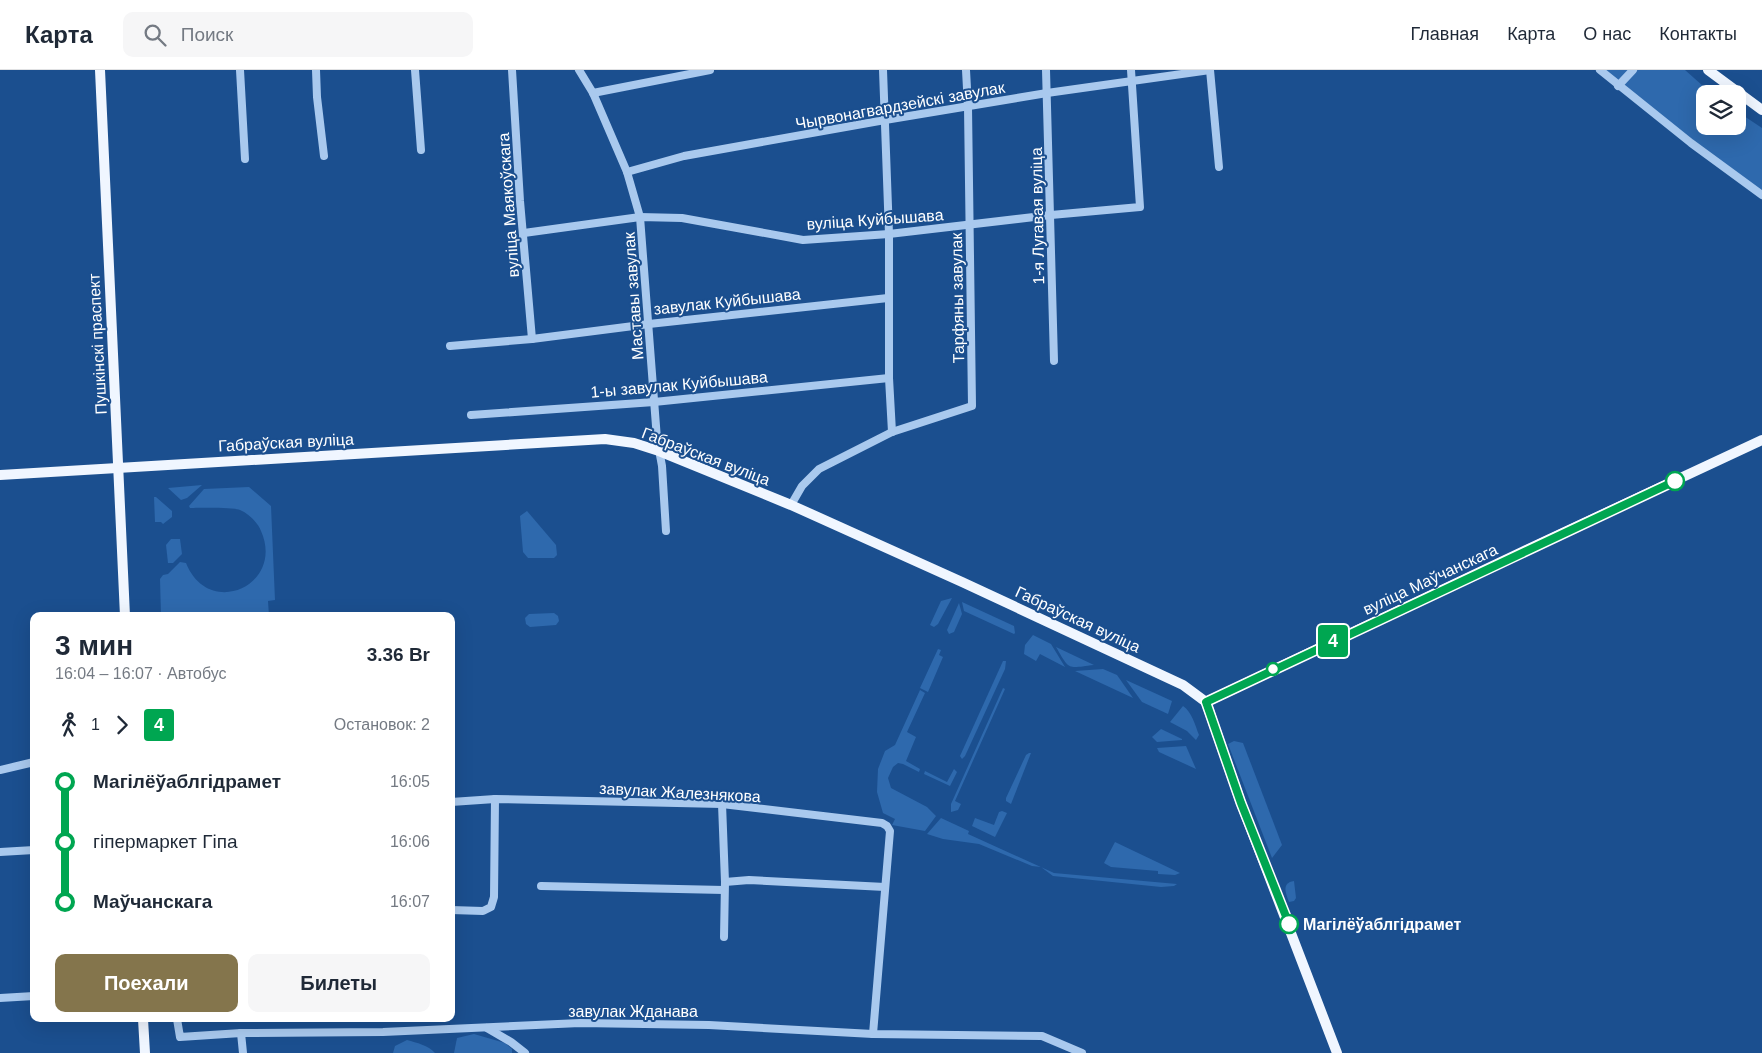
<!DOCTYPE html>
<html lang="ru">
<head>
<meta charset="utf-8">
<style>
  body { margin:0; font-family:Arial,sans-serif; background:#f6f6f7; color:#1f2937; height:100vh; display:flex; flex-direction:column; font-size:19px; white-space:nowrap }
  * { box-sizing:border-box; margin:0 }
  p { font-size:16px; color:#747a83 }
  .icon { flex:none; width:28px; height:28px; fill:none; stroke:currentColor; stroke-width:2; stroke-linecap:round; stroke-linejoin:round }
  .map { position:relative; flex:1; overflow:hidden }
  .panel { position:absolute; left:30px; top:542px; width:425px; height:410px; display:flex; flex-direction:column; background:#fff; border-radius:10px; box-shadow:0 5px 20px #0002 }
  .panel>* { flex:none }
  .badge { padding:0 10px; border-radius:4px; font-size:18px; line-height:32px }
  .tools { position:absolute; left:1696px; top:15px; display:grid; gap:10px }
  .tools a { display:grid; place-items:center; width:50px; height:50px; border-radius:10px; background:#fff; box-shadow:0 5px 20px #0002; font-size:25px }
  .map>.badge { position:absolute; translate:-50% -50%; box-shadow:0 0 0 2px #fff }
  .legs { display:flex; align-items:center; gap:8px; height:55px; padding:0 25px; font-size:16px }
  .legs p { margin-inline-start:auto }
  .overview { display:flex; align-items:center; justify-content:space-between; height:85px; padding:0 25px }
  h1 { font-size:28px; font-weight:700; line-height:38px }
  .button { display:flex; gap:10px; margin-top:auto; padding:10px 25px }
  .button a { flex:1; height:58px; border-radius:10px; background:#84754c; color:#fff; font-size:20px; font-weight:700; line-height:58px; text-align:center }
  .button a+a { background:#f6f6f7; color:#1f2937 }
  ul { padding:0 25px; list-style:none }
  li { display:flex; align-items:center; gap:18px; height:60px; font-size:19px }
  li i { display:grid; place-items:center; width:8px; height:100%; margin:0 6px; background:currentColor }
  li i::after { content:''; width:12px; height:12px; margin:-6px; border:4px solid; border-radius:50%; background:#fff }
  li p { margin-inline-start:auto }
  li:first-child i { background:linear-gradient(#0000 50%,currentColor 0) }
  li:last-child i { background:linear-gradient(currentColor 50%,#0000 0) }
  header { display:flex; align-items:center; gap:30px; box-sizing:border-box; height:70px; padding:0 25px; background:#fff; border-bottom:1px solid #e0e1e3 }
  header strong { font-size:24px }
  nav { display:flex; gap:28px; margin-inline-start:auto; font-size:18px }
  .search { width:350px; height:45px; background:#f6f6f7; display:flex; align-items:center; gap:12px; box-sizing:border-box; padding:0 18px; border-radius:10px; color:#747a83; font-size:19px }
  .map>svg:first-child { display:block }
  .green { fill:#2e69ad }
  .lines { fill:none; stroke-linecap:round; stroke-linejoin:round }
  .minor { stroke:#a9c9ee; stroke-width:8 }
  .major { stroke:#f0f6ff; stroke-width:10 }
  .line-1-casing { stroke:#fff; stroke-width:11 }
  .line-1 { stroke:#00a651; stroke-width:8 }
  .stop-1-dot { fill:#fff; stroke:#00a651; stroke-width:2.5 }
  .labels { text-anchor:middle; stroke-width:4; stroke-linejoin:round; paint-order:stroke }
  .street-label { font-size:16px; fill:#fff; stroke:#1b4f8f }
  .stop-label { font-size:16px; font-weight:bold; fill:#fff; stroke:#1b4f8f; text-anchor:start }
</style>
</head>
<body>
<header>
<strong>Карта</strong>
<div class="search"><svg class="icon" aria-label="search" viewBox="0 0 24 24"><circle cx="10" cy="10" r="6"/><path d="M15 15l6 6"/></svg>Поиск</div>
<nav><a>Главная</a><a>Карта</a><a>О нас</a><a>Контакты</a></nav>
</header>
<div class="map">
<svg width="1762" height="983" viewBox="0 0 1762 983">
  <rect width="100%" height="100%" fill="#1b4f8f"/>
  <!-- green -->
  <g class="green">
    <path d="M1605 0H1685L1712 24H1705V56H1738V42L1762 58V121L1687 68Z"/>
    <path d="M202 415 187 428 181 430 168 418Z"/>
    <path d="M249 417 271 436 275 530 268 531 269 546H161L160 509 163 505 168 504 180 492 186 493C209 550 285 515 261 461 258 453 248 443 240 440 232 437 200 438 190 438L189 436 204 419Z"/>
    <path d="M154 427H156L172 441V447L163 454 161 452H155Z"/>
    <path d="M527 441 556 475 557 485 554 488H528L523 482 520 446Z"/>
    <path d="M171 469H180L182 484 173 493H168L166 475Z"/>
    <path d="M952 528 938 554 934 557 930 555 941 531Z"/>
    <path d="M962 532 1014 556 1015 563 1014 564 964 541Z"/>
    <path d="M959 533 962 544 954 562 949 564 947 560Z"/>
    <path d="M554 543 558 546 559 551 556 555 530 557 526 554 525 548 529 544Z"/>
    <path d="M1033 565 1051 574 1065 597 1040 584 1036 591 1024 584 1025 575Z"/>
    <path d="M1056 577 1094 595C1067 598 1070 601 1056 577Z"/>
    <path d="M938 579 941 580 939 585 943 587 928 622 920 618Z"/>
    <path d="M1003 591H1006L1005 599 965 686 962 689 960 686Z"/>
    <path d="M1103 599 1117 605 1133 628 1075 601Z"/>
    <path d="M1126 610 1172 631 1168 644 1142 632Z"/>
    <path d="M1003 618 1005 619 955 731 961 734 958 740 951 742V734Z"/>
    <path d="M920 620 925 623 907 662 916 667 906 691 920 699 919 702 903 694 898 693 893 697 888 708 891 718 927 737 936 746 925 761 892 755 895 749 883 743 877 722 878 699 885 681 895 675Z"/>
    <path d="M1183 636C1192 642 1195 655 1199 665L1196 670 1187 661 1170 652Z"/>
    <path d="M1161 659 1182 669V670L1157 672 1152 667Z"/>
    <path d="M1234 671 1243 673 1282 775 1272 788 1228 674Z"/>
    <path d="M1186 676 1196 699 1159 682 1157 678Z"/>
    <path d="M1029 683H1031L1011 734 1006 731V728L1026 685Z"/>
    <path d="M954 699 957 702 950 716 924 704 925 701 947 712Z"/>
    <path d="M1002 741 1007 743 995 767 972 756 975 748 994 755 999 742Z"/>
    <path d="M941 748 969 761 968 764 1054 803 1177 814 1174 816 1161 817 1053 806 1041 797 1032 796 979 774 943 769 927 764Z"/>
    <path d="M1115 772 1180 803 1175 805 1158 804V801L1111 797 1104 793Z"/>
    <path d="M1294 811 1296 828 1294 831 1289 832C1286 823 1281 813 1294 811Z"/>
    <path d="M474 964 505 973 512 979V983H454L457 968Z"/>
    <path d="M407 970C417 973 428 975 435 983H393L395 976Z"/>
  </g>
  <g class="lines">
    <!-- minor -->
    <g class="minor">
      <path d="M240 0 245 89"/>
      <path d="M316 0 317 27 324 86"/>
      <path d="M415 0 421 80"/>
      <path d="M512 0 520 131 532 269"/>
      <path d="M579 0 593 23 627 102 640 147 657 369 662 396 666 461"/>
      <path d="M883 0 889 164V308L892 362"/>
      <path d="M1046 0 1054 291"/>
      <path d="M1210 0 1219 97"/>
      <path d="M1600 0 1691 73 1762 125"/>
      <path d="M1618 16 1633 0"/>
      <path d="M593 23 710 0"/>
      <path d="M627 102 684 86 885 50 1047 23 1210 0"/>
      <path d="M524 163 640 147 682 148 803 170 889 164 1051 145 1140 137 1131 0"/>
      <path d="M450 276 532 269 649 254 888 228"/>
      <path d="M471 345 654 332 889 308"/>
      <path d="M791 435 802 416 819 399 892 362 972 336 968 37 966 0"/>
      <path d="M0 700 34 692"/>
      <path d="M451 732 495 729 722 734 882 753 887 756 890 761 873 964"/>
      <path d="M722 734 725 812 724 867"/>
      <path d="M0 782 34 780"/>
      <path d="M725 812 749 810 885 817"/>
      <path d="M541 816 724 820"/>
      <path d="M451 840 483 841 491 837 494 827 495 729"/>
      <path d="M0 928 34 926"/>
      <path d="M177 949 180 967 241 963 383 962 580 953 709 955 873 964 1042 966 1082 983"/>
      <path d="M487 958 511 972 525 983"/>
      <path d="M241 963 243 983"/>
    </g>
    <!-- major -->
    <g class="major">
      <path d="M100 0 125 546"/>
      <path d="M1708 0 1762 40"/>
      <path d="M0 405 605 369 634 373 659 381 791 435 962 512 1183 615 1206 632"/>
      <path d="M143 949 145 983"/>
      <path d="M1337 983 1241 733 1206 632 1524 481 1762 370"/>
    </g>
  </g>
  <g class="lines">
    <defs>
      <path id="line-1" d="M1289 854 1241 733 1206 632 1675 411"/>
    </defs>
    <!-- line-1 casing -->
    <use href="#line-1" class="line-1-casing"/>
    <!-- line-1 -->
    <use href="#line-1" class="line-1"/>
  </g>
  <!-- markers -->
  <g class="stop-1-dot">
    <circle cx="1675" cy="411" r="9"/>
    <circle cx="1273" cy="599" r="6"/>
    <circle cx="1289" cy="854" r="9"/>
  </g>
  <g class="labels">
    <!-- street labels -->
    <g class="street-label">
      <text transform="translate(900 35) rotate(-10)" y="6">Чырвонагвардзейскі завулак</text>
      <text transform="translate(508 135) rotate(-94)" y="6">вуліца Маякоўскага</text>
      <text transform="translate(1037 146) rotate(-91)" y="6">1-я Лугавая вуліца</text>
      <text transform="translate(875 149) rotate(-4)" y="6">вуліца Куйбышава</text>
      <text transform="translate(633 226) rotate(-94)" y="6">Маставы завулак</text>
      <text transform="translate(957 228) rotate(-91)" y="6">Тарфяны завулак</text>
      <text transform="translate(727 231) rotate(-6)" y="6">завулак Куйбышава</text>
      <text transform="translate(97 274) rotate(-93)" y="6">Пушкінскі праспект</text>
      <text transform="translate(679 314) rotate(-5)" y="6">1-ы завулак Куйбышава</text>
      <text transform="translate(286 372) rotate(-3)" y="6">Габраўская вуліца</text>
      <text transform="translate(706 386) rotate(21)" y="6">Габраўская вуліца</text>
      <text transform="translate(1430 509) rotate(-25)" y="6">вуліца Маўчанскага</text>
      <text transform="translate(1078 549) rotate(25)" y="6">Габраўская вуліца</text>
      <text transform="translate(680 722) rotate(3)" y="6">завулак Жалезнякова</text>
      <text x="633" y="947">завулак Жданава</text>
    </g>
    <!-- stop labels -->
    <g class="stop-label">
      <text x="1303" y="860">Магілёўаблгідрамет</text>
    </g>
  </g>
</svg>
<div class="tools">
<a><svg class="icon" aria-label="layers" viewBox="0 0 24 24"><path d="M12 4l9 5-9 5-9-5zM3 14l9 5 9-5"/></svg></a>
</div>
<b class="badge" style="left:1333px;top:571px;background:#00a651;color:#fff">4</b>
<section class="panel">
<div class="overview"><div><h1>3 мин</h1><p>16:04 – 16:07 · Автобус</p></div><b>3.36 Br</b></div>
<div class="legs"><svg class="icon" aria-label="walk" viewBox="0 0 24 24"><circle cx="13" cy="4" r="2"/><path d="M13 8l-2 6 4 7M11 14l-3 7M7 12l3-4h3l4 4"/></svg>1<svg class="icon" aria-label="forward" viewBox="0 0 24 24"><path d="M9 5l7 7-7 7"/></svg><b class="badge" style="background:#00a651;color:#fff">4</b><p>Остановок: 2</p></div>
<ul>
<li><i style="color:#00a651"></i><b>Магілёўаблгідрамет</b><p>16:05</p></li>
<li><i style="color:#00a651"></i><span>гіпермаркет Гіпа</span><p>16:06</p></li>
<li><i style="color:#00a651"></i><b>Маўчанскага</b><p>16:07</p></li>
</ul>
<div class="button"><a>Поехали</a><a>Билеты</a></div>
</section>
</div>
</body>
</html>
